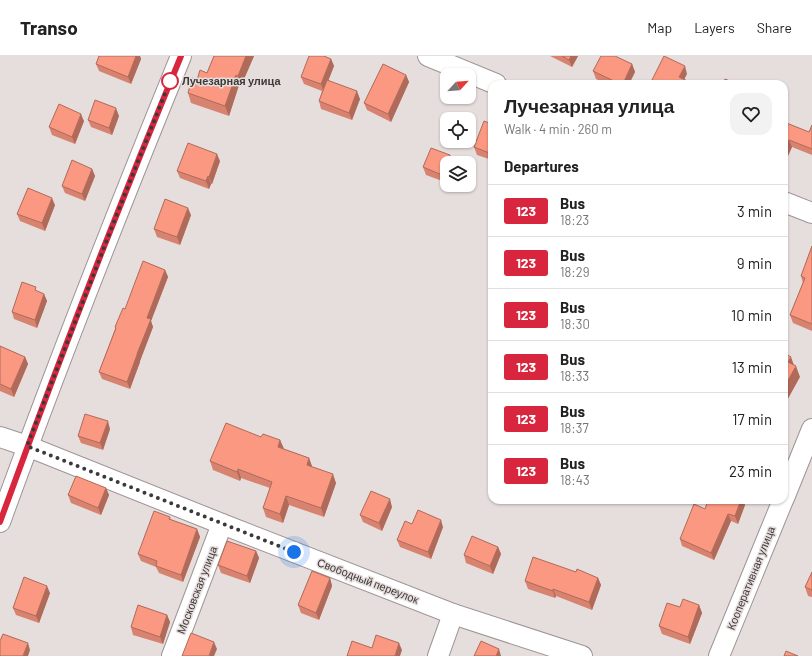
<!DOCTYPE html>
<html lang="en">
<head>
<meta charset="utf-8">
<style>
  body { margin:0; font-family:Barlow,sans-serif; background:#f2f2f2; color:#222; height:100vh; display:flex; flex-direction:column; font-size:15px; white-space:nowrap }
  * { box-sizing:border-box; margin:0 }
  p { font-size:13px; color:#767676 }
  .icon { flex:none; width:22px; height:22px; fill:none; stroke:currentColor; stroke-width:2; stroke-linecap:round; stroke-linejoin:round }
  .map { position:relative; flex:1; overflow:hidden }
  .sheet { position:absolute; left:488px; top:24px; width:300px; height:424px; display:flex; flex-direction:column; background:#fff; border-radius:12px; box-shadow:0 1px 3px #0004 }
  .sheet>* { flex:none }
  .badge { padding:0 8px; border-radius:3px; font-size:14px; line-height:26px }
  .needle { width:26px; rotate:64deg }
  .fabs { position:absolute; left:440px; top:12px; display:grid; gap:8px }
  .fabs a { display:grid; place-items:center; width:36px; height:36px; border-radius:8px; background:#fff; box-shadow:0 1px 3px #0004; font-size:20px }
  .you { position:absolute; width:20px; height:20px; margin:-10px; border:3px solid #fff; border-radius:50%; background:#1a73e8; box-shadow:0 0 0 6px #1a73e833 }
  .map>.badge { position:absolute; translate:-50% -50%; box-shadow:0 0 0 2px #fff }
  h2 { padding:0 16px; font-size:15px; line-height:36px }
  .round { display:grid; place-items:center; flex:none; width:42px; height:42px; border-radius:12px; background:#f2f2f2 }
  .head { display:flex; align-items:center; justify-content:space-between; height:68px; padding:0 16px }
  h1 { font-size:19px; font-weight:700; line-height:30px }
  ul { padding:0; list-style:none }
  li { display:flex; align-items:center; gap:12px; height:52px; padding:0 16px; border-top:1px solid #e0e0e0 }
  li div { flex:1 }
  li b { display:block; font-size:15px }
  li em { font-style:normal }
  li .badge { min-width:44px; font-weight:700; text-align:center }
  header { display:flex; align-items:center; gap:24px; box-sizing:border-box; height:56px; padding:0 20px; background:#fff; border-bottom:1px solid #e0e0e0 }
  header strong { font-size:19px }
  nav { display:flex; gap:22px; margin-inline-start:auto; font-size:14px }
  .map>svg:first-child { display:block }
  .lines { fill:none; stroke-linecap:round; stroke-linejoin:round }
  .minor-casing { stroke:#9d9594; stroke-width:22 }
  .minor { stroke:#fff; stroke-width:20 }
  .wall { fill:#d7836f }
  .shaded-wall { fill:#af6a5a }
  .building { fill:#fa9881; stroke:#af6a5a }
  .line-casing { stroke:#fff; stroke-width:9 }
  .line { stroke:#d7263d; stroke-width:6 }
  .walk { stroke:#3c3939; stroke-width:4; stroke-dasharray:0 7.2 }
  .stop-dot { fill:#fff; stroke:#d7263d; stroke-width:2 }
  .labels { text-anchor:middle; stroke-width:3; stroke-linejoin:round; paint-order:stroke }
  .stop-label { font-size:11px; font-weight:bold; fill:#3c3939; stroke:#e6dedc; text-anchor:start }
  .street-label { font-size:11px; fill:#3c3939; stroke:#e6dedc }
</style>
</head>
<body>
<header>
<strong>Transo</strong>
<nav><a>Map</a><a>Layers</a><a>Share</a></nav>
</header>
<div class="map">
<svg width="812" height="600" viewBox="0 0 812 600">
  <rect width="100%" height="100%" fill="#e6dedc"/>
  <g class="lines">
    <defs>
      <g id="minor">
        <path d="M428 0 496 28"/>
        <path d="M784 146 812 157"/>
        <path d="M0 381 27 390 222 468 453 558 582 600"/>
        <path d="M784 442 812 373"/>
        <path d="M0 466C57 309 118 154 181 0"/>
        <path d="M172 600 222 468"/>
        <path d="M438 600 453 558"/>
        <path d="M719 600 783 444"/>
      </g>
    </defs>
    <!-- minor casing -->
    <use href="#minor" class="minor-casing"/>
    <!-- minor -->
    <use href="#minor" class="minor"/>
  </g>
  <!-- wall -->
  <g class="wall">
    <path d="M99 0H140L141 3 131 28 99 15 96 8Z"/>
    <path d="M214 0H254L241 30 239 29 229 60 191 47 188 37 197 24 207 17Z"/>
    <path d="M550 0H578L572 11Z"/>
    <path d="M331 3 334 10 328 24 360 43 352 64 321 53 319 45 322 35 304 28 301 21Z"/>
    <path d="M632 8 635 16 629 28H607L596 23 593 15Z"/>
    <path d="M406 19 409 26 391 66 367 54 364 47Z"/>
    <path d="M119 60 112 79 91 71 88 64Z"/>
    <path d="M84 65 75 88 52 79 49 71Z"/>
    <path d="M784 66 809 76 812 69V99L792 91 787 102 784 101Z"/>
    <path d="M492 68V104L477 99 474 91Z"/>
    <path d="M450 99 453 107H447V121L445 126 426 119 423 111Z"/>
    <path d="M220 105 212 128H211L209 133 180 122 177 115Z"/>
    <path d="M92 113 95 120 85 145 65 137 62 130Z"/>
    <path d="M55 149 45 175 20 165 17 158Z"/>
    <path d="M191 159 180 189 157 181 154 173Z"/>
    <path d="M812 190V275L793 267 790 259 803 227 801 220Z"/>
    <path d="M165 214 168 221 151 265 153 271 140 305V306L130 333 102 323 99 316 115 273V271L125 253Z"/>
    <path d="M38 236 44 238 47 245 37 272 14 263 12 256Z"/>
    <path d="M0 290 25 301 28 308 14 341 0 335Z"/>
    <path d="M110 373 103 394 81 387 78 380Z"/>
    <path d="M261 381 280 384 284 393 309 402 312 411 336 427 324 461 289 449 283 467 266 461 263 452 270 432 241 422 240 425 213 414 210 405Z"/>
    <path d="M106 432 109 439 101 459 71 447 68 439Z"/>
    <path d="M708 444H744L743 445 745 449 738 468 731 465 714 504 682 490 680 483 705 453Z"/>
    <path d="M392 451 382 475 363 466 360 459Z"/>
    <path d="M170 461 171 464 197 473 200 481 183 526 159 517 156 511 141 505 138 498Z"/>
    <path d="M412 468 443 471 431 503 400 491 397 484Z"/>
    <path d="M498 491 501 498 493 518 466 507 464 499Z"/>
    <path d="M256 495 259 502 250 527 221 517 218 509Z"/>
    <path d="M812 516V541L808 540 805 531Z"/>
    <path d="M330 522 332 530 319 564 301 557 298 549Z"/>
    <path d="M598 522 601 529 592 554 556 540 555 542 528 533 525 525Z"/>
    <path d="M50 537 39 567 16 559 13 552Z"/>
    <path d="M699 549 702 557 690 588 662 578 659 570 680 551Z"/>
    <path d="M167 559 170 566 163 588 133 579 131 571Z"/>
  </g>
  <!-- shaded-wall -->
  <g class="shaded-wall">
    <path d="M136 0H140L141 3 131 28 128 21Z"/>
    <path d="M246 0H254L241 30 238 20Z"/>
    <path d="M571 0H578L572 11 569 4Z"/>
    <path d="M331 3 334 10 324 36 321 28Z"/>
    <path d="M632 8 635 16 629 28H623Z"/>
    <path d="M685 10 687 18 682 28 679 21Z"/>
    <path d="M236 19 239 29 229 60 225 50Z"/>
    <path d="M406 19 409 26 391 66 388 58Z"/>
    <path d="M357 35 360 43 352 64 349 57Z"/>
    <path d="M116 52 119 60 112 79 109 72Z"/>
    <path d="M81 58 84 65 75 88 72 81Z"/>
    <path d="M789 84 792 91 787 102 785 95Z"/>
    <path d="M217 98 220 105 212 128 209 121Z"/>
    <path d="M450 99 453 107H447V121L445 126 442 119Z"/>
    <path d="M92 113 95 120 85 145 82 138Z"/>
    <path d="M208 120 211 128 209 133 206 125Z"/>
    <path d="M52 142 55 149 45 175 42 167Z"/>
    <path d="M188 152 191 159 180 189 177 181Z"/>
    <path d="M165 214 168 221 151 265 153 271 140 305V306L130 333 127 326 137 298 147 262Z"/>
    <path d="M44 238 47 245 37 272 35 264Z"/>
    <path d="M25 301 28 308 14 341 11 333Z"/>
    <path d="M791 301 795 312 796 310 800 321 784 350V332L788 306Z"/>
    <path d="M108 365 110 373 103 394 100 387Z"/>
    <path d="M280 384 284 393 278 391Z"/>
    <path d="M309 402 312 410 310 417 307 409Z"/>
    <path d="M238 413 241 422 240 425 237 416Z"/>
    <path d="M333 418 336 427 324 461 321 452Z"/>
    <path d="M106 432 109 439 101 459 98 452Z"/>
    <path d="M286 440 289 449 283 467 280 458Z"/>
    <path d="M390 443 392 451 382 475 379 467Z"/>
    <path d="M740 444H744L743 445 745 449 738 468 735 460Z"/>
    <path d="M728 458 731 465 714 504 711 497Z"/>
    <path d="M441 464 443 471 431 503 428 496Z"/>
    <path d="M197 473 200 481 183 526 181 519Z"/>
    <path d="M498 491 501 498 493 518 490 510Z"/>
    <path d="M256 495 259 502 250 527 247 520Z"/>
    <path d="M330 522 332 530 319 564 316 557Z"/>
    <path d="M598 522 601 529 592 554 589 546Z"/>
    <path d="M47 530 50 537 39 567 36 560Z"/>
    <path d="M553 533 556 540 555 542 553 535Z"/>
    <path d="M699 549 702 557 690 588 688 581Z"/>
    <path d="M167 559 170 566 163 588 160 581Z"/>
    <path d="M214 586 217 593 214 600H209Z"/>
    <path d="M28 587 30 594 28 600H23Z"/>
    <path d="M399 587 402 594 400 600H395Z"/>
    <path d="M499 593 501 600H496Z"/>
  </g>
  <!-- building -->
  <g class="building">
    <path d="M99 0H136L128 21 96 8Z"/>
    <path d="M214 0H246L238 20 236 19 225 50 188 37 192 22 197 24 200 14 207 17Z"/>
    <path d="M309 0H324L331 3 321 28 301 21Z"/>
    <path d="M562 0H571L569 4Z"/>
    <path d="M601 0H615L632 8 623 28H620L593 15Z"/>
    <path d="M664 0 685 10 679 21 694 28H650Z"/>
    <path d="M383 8 406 19 388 58 364 47Z"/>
    <path d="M725 23 737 28H723Z"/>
    <path d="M327 24 357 35 349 57 319 45Z"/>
    <path d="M95 44 116 52 109 72 88 64Z"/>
    <path d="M59 48 81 58 72 81 49 71Z"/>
    <path d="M484 65 492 68V98L474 91Z"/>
    <path d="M784 66 809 76 812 69V93L789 84 785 95H784Z"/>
    <path d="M188 87 217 98 209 121 208 120 206 125 177 115Z"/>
    <path d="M431 92 450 99 442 119 423 111Z"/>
    <path d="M72 104 92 113 82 138 62 130Z"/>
    <path d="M28 132 52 142 42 167 17 158Z"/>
    <path d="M165 143 188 152 177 181 154 173Z"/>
    <path d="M812 190V268L790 259 805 222 801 220Z"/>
    <path d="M143 205 165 214 147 262 151 263 137 298V299L127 326 99 316 116 272 115 271 123 252 125 253Z"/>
    <path d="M22 226 36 231 35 234 44 238 35 264 12 256Z"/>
    <path d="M0 290 25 301 11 333 0 328Z"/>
    <path d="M784 297 791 301 788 306 796 310 784 332Z"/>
    <path d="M85 358 108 365 100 387 78 380Z"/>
    <path d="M226 367 261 381 263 378 280 384 278 391 309 402 307 409 333 418 321 452 286 440 280 458 263 452 272 426 238 413 237 416 210 405Z"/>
    <path d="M76 420 106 432 98 452 68 439Z"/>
    <path d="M371 435 390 443 379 467 360 459Z"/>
    <path d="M708 444H741L735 460 728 458 711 497 680 483 694 448 705 453Z"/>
    <path d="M418 454 441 464 428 496 397 484 405 465 412 468Z"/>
    <path d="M154 455 170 461 169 463 197 473 181 519 156 510 157 505 138 498Z"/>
    <path d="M472 480 498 491 490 510 464 499Z"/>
    <path d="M227 485 256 495 247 520 218 509Z"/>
    <path d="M533 501 576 516 577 513 598 522 589 546 553 533V535L525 525Z"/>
    <path d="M312 515 330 522 316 557 298 549Z"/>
    <path d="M812 516V534L805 531Z"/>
    <path d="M24 521 47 530 36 560 13 552Z"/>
    <path d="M683 543 699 549 688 581 659 570 667 547 680 551Z"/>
    <path d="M138 549 167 559 160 581 131 571Z"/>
    <path d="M191 577 214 586 209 600H182Z"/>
    <path d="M3 578 28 587 23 600H0V585Z"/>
    <path d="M376 579 399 587 395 600H347L352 585 372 592Z"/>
    <path d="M481 585 499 593 496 600H474Z"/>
    <path d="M786 595 798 600H784Z"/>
  </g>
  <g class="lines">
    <defs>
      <path id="line" d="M0 466C57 309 117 154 181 0"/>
    </defs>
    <!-- line casing -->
    <use href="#line" class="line-casing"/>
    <!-- line -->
    <use href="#line" class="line"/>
    <!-- walk -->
    <path class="walk" d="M170 25 117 158 27 390 294 496"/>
  </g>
  <!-- markers -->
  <circle class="stop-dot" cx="170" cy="25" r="8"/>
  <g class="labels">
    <!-- stop labels -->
    <g class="stop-label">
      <text x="182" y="29">Лучезарная улица</text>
    </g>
    <!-- street labels -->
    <g class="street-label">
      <text transform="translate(751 522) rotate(-68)" y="4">Кооперативная улица</text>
      <text transform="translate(368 525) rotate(21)" y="4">Свободный переулок</text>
      <text transform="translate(197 534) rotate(-69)" y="4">Московская улица</text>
    </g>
  </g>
</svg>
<div class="fabs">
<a><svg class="needle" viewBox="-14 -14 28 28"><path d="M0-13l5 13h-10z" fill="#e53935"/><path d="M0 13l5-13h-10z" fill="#767676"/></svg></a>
<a><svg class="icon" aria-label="locate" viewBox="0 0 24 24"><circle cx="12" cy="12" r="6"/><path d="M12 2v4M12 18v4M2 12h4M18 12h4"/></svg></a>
<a><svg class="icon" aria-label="layers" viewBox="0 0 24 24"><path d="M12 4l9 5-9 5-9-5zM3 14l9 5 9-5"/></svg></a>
</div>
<div class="you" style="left:294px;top:496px"></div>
<section class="sheet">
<div class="head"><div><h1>Лучезарная улица</h1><p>Walk · 4 min · 260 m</p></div><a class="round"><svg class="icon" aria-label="heart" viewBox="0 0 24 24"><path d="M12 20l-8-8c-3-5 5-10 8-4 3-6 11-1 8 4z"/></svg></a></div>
<h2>Departures</h2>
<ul>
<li><span class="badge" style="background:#d7263d;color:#fff">123</span><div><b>Bus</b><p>18:23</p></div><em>3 min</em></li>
<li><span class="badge" style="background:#d7263d;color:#fff">123</span><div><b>Bus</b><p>18:29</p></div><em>9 min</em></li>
<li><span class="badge" style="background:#d7263d;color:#fff">123</span><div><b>Bus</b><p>18:30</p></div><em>10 min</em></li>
<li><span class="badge" style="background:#d7263d;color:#fff">123</span><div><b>Bus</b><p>18:33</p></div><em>13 min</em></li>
<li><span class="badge" style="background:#d7263d;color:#fff">123</span><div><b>Bus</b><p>18:37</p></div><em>17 min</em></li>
<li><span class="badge" style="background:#d7263d;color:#fff">123</span><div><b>Bus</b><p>18:43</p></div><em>23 min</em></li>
</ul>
</section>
</div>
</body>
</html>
